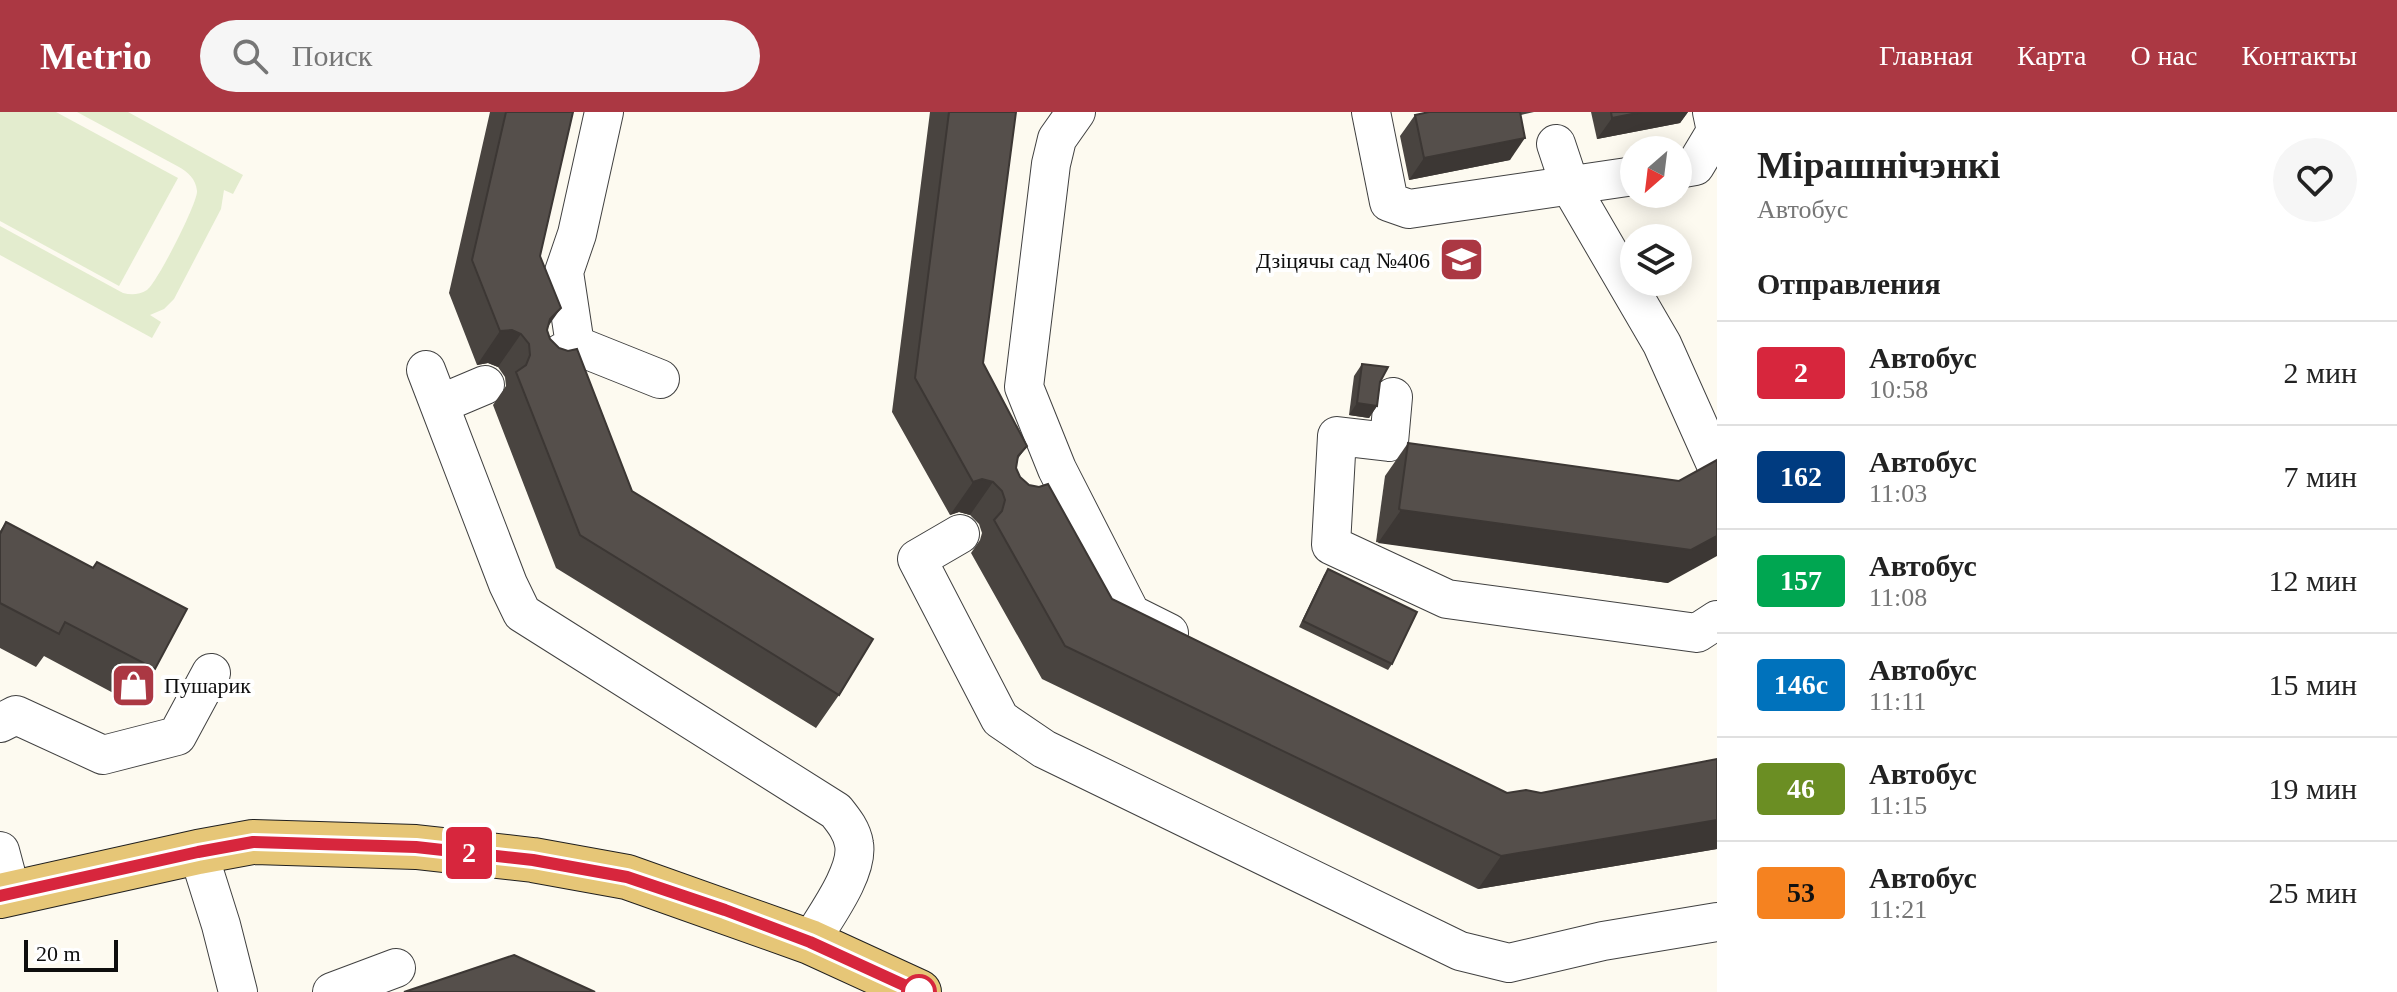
<!DOCTYPE html>
<html lang="ru">
<head>
<meta charset="utf-8">
<style>
  body { margin:0; font-family:"Times New Roman",serif; background:#f6f6f6; color:#222; height:100vh; display:flex; flex-direction:column; font-size:30px; white-space:nowrap }
  * { box-sizing:border-box; margin:0 }
  p { font-size:26px; color:#767676 }
  .icon { flex:none; width:44px; height:44px; fill:none; stroke:currentColor; stroke-width:2; stroke-linecap:round; stroke-linejoin:round }
  .map { position:relative; flex:1; overflow:hidden }
  .details { display:flex; flex-direction:column; background:#fff; width:680px }
  .details>* { flex:none }
  .badge { padding:0 16px; border-radius:6px; font-size:28px; line-height:52px }
  .needle { width:52px; rotate:208deg }
  .buttons { position:absolute; left:1620px; top:24px; display:grid; gap:16px }
  .buttons a { display:grid; place-items:center; width:72px; height:72px; border-radius:50%; background:#fff; box-shadow:0 4px 20px #0003; font-size:40px }
  .scale { position:absolute; left:24px; bottom:20px; width:94px; box-sizing:border-box; padding-left:8px; border:4px solid #0e0e0e; border-top:0; font-size:22px; line-height:28px; white-space:nowrap; color:#0e0e0e; -webkit-text-stroke:6px #fff; paint-order:stroke }
  .map>.badge { position:absolute; translate:-50% -50%; box-shadow:0 0 0 4px #fff }
  h2 { padding:0 40px; font-size:30px; line-height:72px }
  .round { display:grid; place-items:center; flex:none; width:84px; height:84px; border-radius:42px; background:#f6f6f6 }
  .head { display:flex; align-items:center; justify-content:space-between; height:136px; padding:0 40px }
  h1 { font-size:38px; font-weight:600; line-height:60px }
  ul { padding:0; list-style:none }
  li { display:flex; align-items:center; gap:24px; height:104px; padding:0 40px; border-top:2px solid #e0e0e0 }
  li div { flex:1 }
  li b { display:block; font-size:30px }
  li em { font-style:normal }
  li .badge { min-width:88px; font-weight:700; text-align:center }
  header { display:flex; align-items:center; gap:48px; box-sizing:border-box; height:112px; padding:0 40px; background:#ab3843; color:#fff }
  header strong { font-size:38px }
  nav { display:flex; gap:44px; margin-inline-start:auto; font-size:28px }
  .search { width:560px; height:72px; background:#f6f6f6; display:flex; align-items:center; gap:20px; box-sizing:border-box; padding:0 28px; border-radius:44px; color:#767676; font-size:30px }
  main { display:flex; flex:1; min-height:0 }
  .map>svg:first-child { display:block }
  .pitch { fill:#e3ecce }
  .lines { fill:none; stroke-linecap:round; stroke-linejoin:round }
  .minor-casing { stroke:#414141; stroke-width:40 }
  .major-casing { stroke:#1f1f1f; stroke-width:46 }
  .minor { stroke:#fff; stroke-width:38 }
  .major { stroke:#e6c677; stroke-width:44 }
  .wall { fill:#494440 }
  .shaded-wall { fill:#3c3734 }
  .building { fill:#554f4b; stroke:#3c3734; stroke-width:2 }
  .line-casing { stroke:#fff; stroke-width:18 }
  .line { stroke:#d7263d; stroke-width:12 }
  .stop-dot { fill:#fff; stroke:#d7263d; stroke-width:4 }
  .labels { text-anchor:middle; stroke-width:8; stroke-linejoin:round; paint-order:stroke }
  .poi-label { font-size:22px; fill:#0e0e0e; stroke:#fff; text-anchor:end }
</style>
</head>
<body>
<header>
<strong>Metrio</strong>
<div class="search"><svg class="icon" aria-label="search" viewBox="0 0 24 24"><circle cx="10" cy="10" r="6"/><path d="M15 15l6 6"/></svg>Поиск</div>
<nav><a>Главная</a><a>Карта</a><a>О нас</a><a>Контакты</a></nav>
</header>
<main>
<div class="map">
<svg width="1717" height="880" viewBox="0 0 1717 880">
  <rect width="100%" height="100%" fill="#fdfaf0"/>
  <!-- pitch -->
  <g class="pitch">
    <path d="M0 0H56L178 66 119 174 0 109Z"/>
    <path d="M77 0H128L243 63 233 82 224 78 221 97 174 187 164 197 150 203 161 210 152 226 0 143V114L123 181C131 183 139 183 147 178 157 171 198 90 197 79 196 67 188 60 179 55Z"/>
  </g>
  <g class="lines">
    <defs>
      <g id="minor">
        <path d="M1076 0 1057 27 1051 52 1024 275 1057 357 1131 502 1169 521"/>
        <path d="M1371 0 1389 90 1409 97 1634 64"/>
        <path d="M1556 32 1570 74 1662 232 1717 355"/>
        <path d="M1678 57 1695 54 1716 19 1712 0"/>
        <path d="M575 233 660 267"/>
        <path d="M546 250 575 233 564 160 577 122 604 0"/>
        <path d="M426 258 508 472 522 501 836 699C844 709 852 719 854 732 859 760 824 806 810 830"/>
        <path d="M1393 285 1389 330 1337 324 1331 433 1447 487 1697 521 1717 508"/>
        <path d="M440 292 485 273"/>
        <path d="M960 422 917 447 1000 607 1044 637 1460 839 1509 851 1603 829 1717 810"/>
        <path d="M0 611 16 603 103 643 177 624 211 561"/>
        <path d="M0 739 11 780"/>
        <path d="M198 740 221 813 238 880"/>
        <path d="M332 880 396 856"/>
      </g>
      <path id="major" d="M0 784 198 740 253 730 416 735 533 748 627 765 810 830 919 880"/>
    </defs>
    <!-- minor casing -->
    <use href="#minor" class="minor-casing"/>
    <!-- major casing -->
    <use href="#major" class="major-casing"/>
    <!-- minor -->
    <use href="#minor" class="minor"/>
    <!-- major -->
    <use href="#major" class="major"/>
  </g>
  <!-- wall -->
  <g class="wall">
    <path d="M490 0H573L540 144 547 218 550 227 632 379 839 583 816 616 556 456 493 293 506 274 505 265 498 255 488 251 477 253 449 181Z"/>
    <path d="M930 0H1016L983 251 1027 334 1017 348 1016 356 1020 365 1112 487 1507 681H1541L1717 647V737L1478 777 1042 567 971 441 980 428 982 421 979 412 970 403 959 400 950 403 892 300Z"/>
    <path d="M1429 0H1534L1521 3 1510 48 1409 68 1400 24 1415 3Z"/>
    <path d="M1591 0H1688L1680 11 1597 27Z"/>
    <path d="M1362 252 1380 270 1377 294 1369 306 1349 303 1354 264Z"/>
    <path d="M1408 331 1679 369 1668 471 1376 430 1385 364Z"/>
    <path d="M6 410 92 456 97 450 155 557 132 591 44 544 36 555 0 536V419Z"/>
    <path d="M1328 457 1392 552 1388 558 1299 515 1324 463Z"/>
  </g>
  <!-- shaded-wall -->
  <g class="shaded-wall">
    <path d="M1642 0H1688L1680 11 1597 27 1612 6Z"/>
    <path d="M1525 26 1510 48 1409 68 1424 46Z"/>
    <path d="M561 196 538 229 550 207Z"/>
    <path d="M512 218 521 222 498 255 488 251 477 253 500 219Z"/>
    <path d="M1357 291 1377 294 1369 306 1349 303Z"/>
    <path d="M982 367 993 370 970 403 959 400 950 403 973 370Z"/>
    <path d="M1401 398 1717 424V444L1668 471 1378 431Z"/>
    <path d="M1717 708V737L1478 777 1501 744Z"/>
  </g>
  <!-- building -->
  <g class="building">
    <path d="M506 0H573L540 144 561 196 550 207 547 218 550 227 559 236 568 239 577 237 632 379 873 527 839 583 580 423 516 260 526 253 530 243 529 232 521 222 512 218 500 219 472 148Z"/>
    <path d="M949 0H1016L983 251 1027 334 1018 344 1016 356 1020 365 1029 373 1039 375 1048 372 1112 487 1507 681 1526 678 1541 681 1717 647V708L1501 744 1065 534 994 408 1002 399 1005 388 1002 379 993 370 982 367 973 370 915 266Z"/>
    <path d="M1429 0H1520L1525 26 1424 46 1415 3Z"/>
    <path d="M1611 0H1642L1612 6Z"/>
    <path d="M1362 252 1388 255 1380 270 1377 294 1357 291Z"/>
    <path d="M1408 331 1679 369 1717 348V424L1691 438 1401 398 1399 397Z"/>
    <path d="M6 410 93 456 97 450 187 497 155 557 65 510 59 522 0 491V422Z"/>
    <path d="M1328 457 1417 500 1392 552 1303 509Z"/>
    <path d="M514 843 595 880H404Z"/>
  </g>
  <g class="lines">
    <defs>
      <path id="line" d="M0 784 198 740 253 730 416 735 533 748 627 765 725 798 810 830 919 880"/>
    </defs>
    <!-- line casing -->
    <use href="#line" class="line-casing"/>
    <!-- line -->
    <use href="#line" class="line"/>
  </g>
  <!-- icons -->
  <defs>
    <symbol id="school-square" viewBox="-11 -11 22 22"><rect x="-9" y="-9" width="18" height="18" rx="4" fill="#ab3843" stroke="#fff"/><path d="M0-5L7-2L0 1L-7-2ZM-4 1L0 2.5L4 1V4Q0 6-4 4Z" fill="#fff"/></symbol>
    <symbol id="shop-square" viewBox="-11 -11 22 22"><rect x="-9" y="-9" width="18" height="18" rx="4" fill="#ab3843" stroke="#fff"/><path d="M-5-2.5h2.3a2.7 3.5 0 0 1 5.4 0H5L5.5 6h-11ZM-1.5-2.5h3a1.5 2.3 0 0 0-3 0Z" fill="#fff"/></symbol>
  </defs>
  <g fill-rule="evenodd">
    <use href="#school-square" x="1436" y="122" width="51" height="51"/>
    <use href="#shop-square" x="108" y="548" width="51" height="51"/>
  </g>
  <!-- markers -->
  <circle class="stop-dot" cx="919" cy="880" r="16"/>
  <g class="labels">
    <!-- poi labels -->
    <g class="poi-label">
      <text x="1430" y="156">Дзіцячы сад №406</text>
      <text x="164" y="581" text-anchor="start">Пушарик</text>
    </g>
  </g>
</svg>
<div class="buttons">
<a><svg class="needle" viewBox="-14 -14 28 28"><path d="M0-13l5 13h-10z" fill="#e53935"/><path d="M0 13l5-13h-10z" fill="#767676"/></svg></a>
<a><svg class="icon" aria-label="layers" viewBox="0 0 24 24"><path d="M12 4l9 5-9 5-9-5zM3 14l9 5 9-5"/></svg></a>
</div>
<div class="scale">20 m</div>
<b class="badge" style="left:469px;top:741px;background:#d7263d;color:#fff">2</b>
</div>
<section class="details">
<div class="head"><div><h1>Мірашнічэнкі</h1><p>Автобус</p></div><a class="round"><svg class="icon" aria-label="heart" viewBox="0 0 24 24"><path d="M12 20l-8-8c-3-5 5-10 8-4 3-6 11-1 8 4z"/></svg></a></div>
<h2>Отправления</h2>
<ul>
<li><span class="badge" style="background:#d7263d;color:#fff">2</span><div><b>Автобус</b><p>10:58</p></div><em>2 мин</em></li>
<li><span class="badge" style="background:#003b80;color:#fff">162</span><div><b>Автобус</b><p>11:03</p></div><em>7 мин</em></li>
<li><span class="badge" style="background:#00a651;color:#fff">157</span><div><b>Автобус</b><p>11:08</p></div><em>12 мин</em></li>
<li><span class="badge" style="background:#0072bc;color:#fff">146с</span><div><b>Автобус</b><p>11:11</p></div><em>15 мин</em></li>
<li><span class="badge" style="background:#6b8e23;color:#fff">46</span><div><b>Автобус</b><p>11:15</p></div><em>19 мин</em></li>
<li><span class="badge" style="background:#f58220;color:#111">53</span><div><b>Автобус</b><p>11:21</p></div><em>25 мин</em></li>
</ul>
</section>
</main>
</body>
</html>
